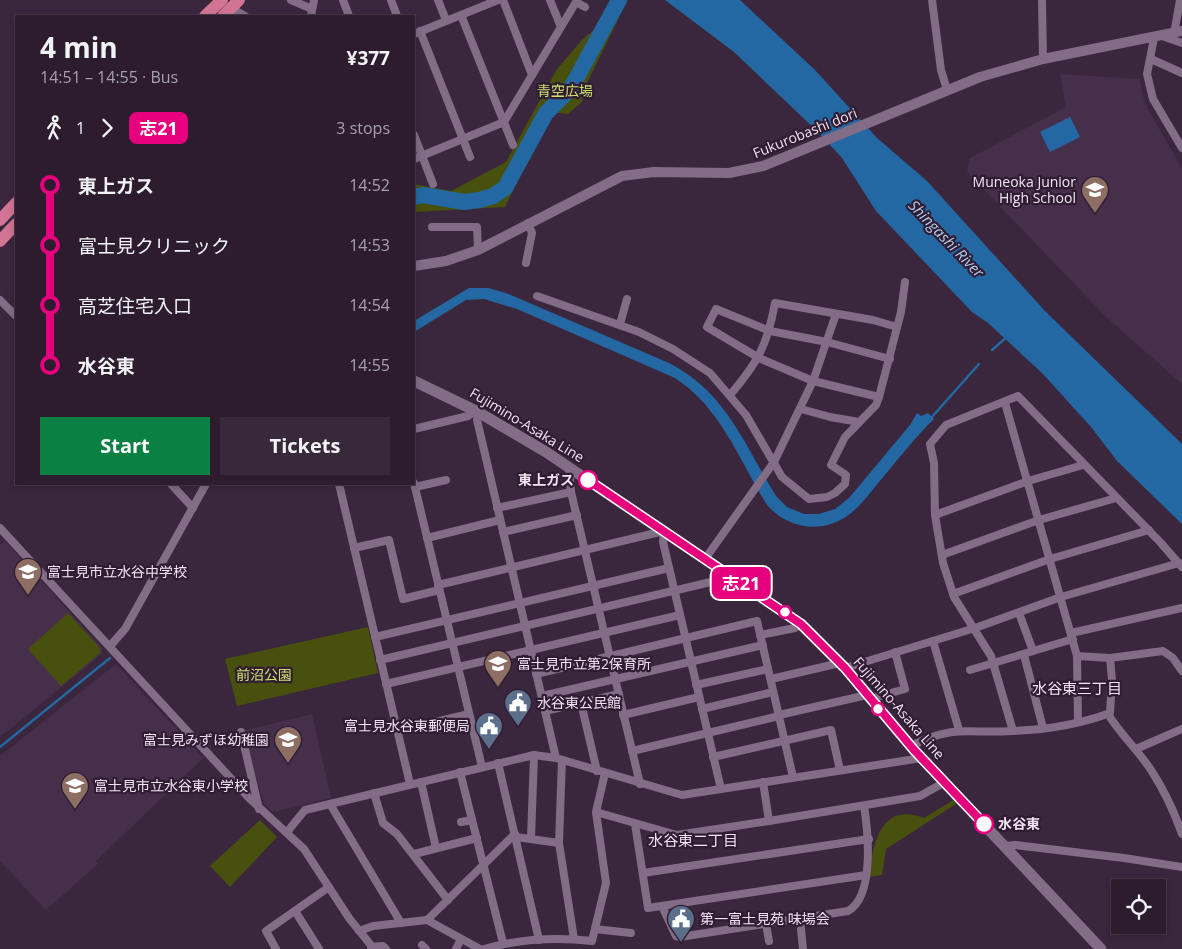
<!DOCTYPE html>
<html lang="en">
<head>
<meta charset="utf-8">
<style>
  body { margin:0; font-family:"Open Sans","Noto Sans JP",sans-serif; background:#38293a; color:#f1f3f6; height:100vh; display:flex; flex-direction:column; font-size:19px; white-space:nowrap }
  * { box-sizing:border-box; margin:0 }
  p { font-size:16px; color:#a6a1aa }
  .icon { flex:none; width:28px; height:28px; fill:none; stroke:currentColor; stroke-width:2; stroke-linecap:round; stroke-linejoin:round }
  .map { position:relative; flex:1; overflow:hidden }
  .side { position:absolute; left:15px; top:15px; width:400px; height:470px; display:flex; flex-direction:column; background:#2c1c2e; border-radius:0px; box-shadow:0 2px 8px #0003,0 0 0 1px #483a4a }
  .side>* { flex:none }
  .badge { padding:0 10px; border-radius:8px; font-size:18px; line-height:32px }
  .controls { position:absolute; left:1111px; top:879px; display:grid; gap:10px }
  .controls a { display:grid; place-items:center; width:55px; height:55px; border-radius:0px; background:#2c1c2e; box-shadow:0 2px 8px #0003,0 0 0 1px #483a4a; font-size:25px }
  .map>.badge { position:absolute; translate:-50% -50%; box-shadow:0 0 0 2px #fff }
  .legs { display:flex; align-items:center; gap:8px; height:55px; padding:0 25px; font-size:16px }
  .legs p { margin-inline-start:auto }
  .headline { display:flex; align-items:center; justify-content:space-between; height:85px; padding:0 25px }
  h1 { font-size:28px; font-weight:700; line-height:38px }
  .button { display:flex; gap:10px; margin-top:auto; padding:10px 25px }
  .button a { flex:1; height:58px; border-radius:0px; background:#0b8043; color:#fff; font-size:20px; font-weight:700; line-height:58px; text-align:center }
  .button a+a { background:#38293a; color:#f1f3f6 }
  ul { padding:0 25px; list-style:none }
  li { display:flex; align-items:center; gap:18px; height:60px; font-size:19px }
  li i { display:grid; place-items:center; width:8px; height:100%; margin:0 6px; background:currentColor }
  li i::after { content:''; width:12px; height:12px; margin:-6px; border:4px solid; border-radius:50%; background:#2c1c2e }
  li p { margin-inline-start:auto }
  li:first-child i { background:linear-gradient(#0000 50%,currentColor 0) }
  li:last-child i { background:linear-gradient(currentColor 50%,#0000 0) }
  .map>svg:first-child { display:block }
  .built { fill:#462f4a }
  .green { fill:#47500d }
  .water { fill:#2368a2 }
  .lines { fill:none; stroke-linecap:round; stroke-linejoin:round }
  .stream { stroke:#2368a2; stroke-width:2.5 }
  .river { stroke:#2368a2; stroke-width:16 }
  .minor { stroke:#826c86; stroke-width:8 }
  .tertiary { stroke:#826c86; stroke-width:10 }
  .secondary { stroke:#826c86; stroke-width:11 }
  .trunk { stroke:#d27494; stroke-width:12 }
  .line-1-casing { stroke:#fff; stroke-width:11 }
  .line-1 { stroke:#e6007e; stroke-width:8 }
  .stop-1-dot { fill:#fff; stroke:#e6007e; stroke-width:2.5 }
  .labels { text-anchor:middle; stroke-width:4.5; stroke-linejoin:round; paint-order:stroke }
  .park-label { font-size:14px; fill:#cde16b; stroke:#301c33 }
  .street-label { font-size:14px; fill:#f0e3f2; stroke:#301c33 }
  .poi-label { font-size:14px; fill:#f0e3f2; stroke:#301c33; text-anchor:start }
  .stop-label { font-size:14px; font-weight:bold; fill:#f0e3f2; stroke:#301c33; text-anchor:end }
  .water-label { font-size:15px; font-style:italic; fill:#aecfef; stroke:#301c33 }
  .neighbourhood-label { font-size:15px; fill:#f0e3f2; stroke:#301c33 }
</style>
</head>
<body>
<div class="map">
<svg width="1182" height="949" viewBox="0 0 1182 949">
  <rect width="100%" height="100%" fill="#3a263d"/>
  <!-- built -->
  <g class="built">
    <path d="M1060 74 1140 79 1144 100 1149 111 1182 168V384L1107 318 967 172 970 158 1066 107Z"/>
    <path d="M5 541 102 648V654L0 737V545Z"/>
    <path d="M116 664 203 758 96 861 98 864 46 910 0 861V756Z"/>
    <path d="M312 714 331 798 273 812 264 804 243 731Z"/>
  </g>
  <!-- green -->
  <g class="green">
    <path d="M612 0 627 1 584 89 582 102 568 114 552 112 505 207 414 212V184L451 191 506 162 557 69 582 40 602 23Z"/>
    <path d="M68 613 100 648V653L61 686 28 649Z"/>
    <path d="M368 627 378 673 237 706 225 659Z"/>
    <path d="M955 799 959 802 886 849 882 875 869 877C873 844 880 801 924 818Z"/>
    <path d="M260 820 277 837 230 887 210 866Z"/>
  </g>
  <!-- water -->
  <g class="water">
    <path d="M665 0H740L815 70 876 137 927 181 1045 311 1182 444V524L1117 461 1091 427 1043 374 988 323 972 312 876 211 842 158 820 134 734 52Z"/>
    <path d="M1070 117 1080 137 1050 152 1040 132Z"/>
    <path d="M469 288H488L506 293 669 363C726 392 744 444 776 496L787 507 804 514H819L835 509 849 498 910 425 917 413 921 416 928 413 934 419C915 437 897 461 879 482 870 493 861 505 850 514 824 534 789 530 767 505 739 460 721 408 675 378L517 309 484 299 466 300 414 332V321Z"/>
  </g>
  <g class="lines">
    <!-- stream -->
    <g class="stream">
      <path d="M992 350 1008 336"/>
      <path d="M931 418 979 364"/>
      <path d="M0 747 110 658"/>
    </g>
    <!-- river -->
    <path class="river" d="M414 197 423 195 464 202 479 200 493 196 505 188 546 113 571 88 619 0"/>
    <!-- minor -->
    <g class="minor">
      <path d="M291 0 312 9"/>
      <path d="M343 0 349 16"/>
      <path d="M391 0 397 16"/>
      <path d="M438 0 446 20"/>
      <path d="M503 0 532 75"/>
      <path d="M932 0 941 70 947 90"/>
      <path d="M1042 0 1043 59"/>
      <path d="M231 8 245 16"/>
      <path d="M461 15 513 145"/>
      <path d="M311 16 314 0"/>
      <path d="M561 27 576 2 585 7"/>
      <path d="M420 31 470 157"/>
      <path d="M414 34 498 0"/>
      <path d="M1174 34 1180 0"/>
      <path d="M1162 36 1182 43"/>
      <path d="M1154 38 1147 74 1153 99 1182 148"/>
      <path d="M1151 59 1182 73"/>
      <path d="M414 135 433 184"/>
      <path d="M414 159 504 122 561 27 550 0"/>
      <path d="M432 227H477L478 250"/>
      <path d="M526 263 532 233 528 223"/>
      <path d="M537 296 639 332 673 349 710 373 746 415 782 477 809 499 827 497 835 493 845 484 846 475 831 465 845 437 876 405 879 397 901 312 905 282"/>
      <path d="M0 300 16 316"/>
      <path d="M620 324 627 299"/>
      <path d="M730 395C758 362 767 346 775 303L873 320 897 327"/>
      <path d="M879 397 813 381 759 358 707 327 716 309 770 331 827 342 890 359"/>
      <path d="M1005 403 1077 656 1078 721"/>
      <path d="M801 409 830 417 859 422"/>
      <path d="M478 412 477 420 556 758"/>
      <path d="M414 429 468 416 475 411"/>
      <path d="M569 467 571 492 640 784"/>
      <path d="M414 483 482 767"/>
      <path d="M171 484 193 508"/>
      <path d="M339 484 410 784"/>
      <path d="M415 487 446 480"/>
      <path d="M497 508 571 492"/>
      <path d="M935 515 1028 481 1083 465"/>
      <path d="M0 528 249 798 304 849 349 918 374 949"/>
      <path d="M503 532 577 515"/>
      <path d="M427 538 500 520"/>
      <path d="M354 548 389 540 403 599 439 590"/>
      <path d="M942 555 1039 520 1116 498"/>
      <path d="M705 559 774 462 813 381 836 314"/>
      <path d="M438 585 664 531 663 542 721 789"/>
      <path d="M953 594 1050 559 1149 530"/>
      <path d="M1019 613 1033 651"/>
      <path d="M1071 633 1182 608"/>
      <path d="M760 635 795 628 801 624"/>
      <path d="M375 637 669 568"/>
      <path d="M933 641 959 730"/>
      <path d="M110 646 125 629 206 484"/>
      <path d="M1024 655 1043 728"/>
      <path d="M1077 656 1110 658 1163 651 1173 658 1182 671"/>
      <path d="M380 660 732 577"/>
      <path d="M845 668 975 628 1061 597 1179 563"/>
      <path d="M970 670 1073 639"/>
      <path d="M536 674 757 621 793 777"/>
      <path d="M771 679 840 663"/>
      <path d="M386 684 680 615"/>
      <path d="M696 685 768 669"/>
      <path d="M542 696 763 645"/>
      <path d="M870 699 905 689 895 652"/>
      <path d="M581 703 597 771"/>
      <path d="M702 709 773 692"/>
      <path d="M545 711 619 694"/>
      <path d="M1108 714C1120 734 1138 750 1151 770 1164 790 1174 811 1182 834"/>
      <path d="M623 715 699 697"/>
      <path d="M779 715 867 695"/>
      <path d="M397 731 469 714"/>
      <path d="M1013 731 991 656 954 597 943 563 935 515 934 463 930 444 946 425 1018 396 1160 542 1182 567"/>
      <path d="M241 732 259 809"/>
      <path d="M911 746C953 724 969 734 1012 731 1044 730 1080 724 1110 713L1112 680 1110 658"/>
      <path d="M1136 749 1182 729"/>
      <path d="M632 751 779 716"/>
      <path d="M713 757 831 730 840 770"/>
      <path d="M562 760 559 843 574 939"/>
      <path d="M498 763 539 940"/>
      <path d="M460 772 503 943"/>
      <path d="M421 782 436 848"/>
      <path d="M763 782 769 821 920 796 945 782"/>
      <path d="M374 793 383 823 397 834 448 900"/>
      <path d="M330 804 401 923"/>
      <path d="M596 812 677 835 769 821"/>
      <path d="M461 822 472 820"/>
      <path d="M635 824 648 908 866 875"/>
      <path d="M287 832 305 810 534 755 556 758 682 795 922 758"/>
      <path d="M516 837 559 843"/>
      <path d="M531 838 534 755"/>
      <path d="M1005 846 1015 845 1124 858 1182 867"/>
      <path d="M414 854 477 838"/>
      <path d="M643 873 869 839"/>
      <path d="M662 906 676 936 680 937 848 911C875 896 868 831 864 806"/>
      <path d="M295 911 319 949"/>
      <path d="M800 919 803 949"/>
      <path d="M427 920 480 949"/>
      <path d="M766 924 769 941"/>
      <path d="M595 929 631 933"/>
      <path d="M359 931 373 926 427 920 515 834"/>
      <path d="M422 945 426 949"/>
      <path d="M371 947 383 946 386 949"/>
      <path d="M276 949 266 931 329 887"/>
      <path d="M456 949 461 939"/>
      <path d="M484 949C519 939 556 937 592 941L606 883 596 812 605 773"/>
    </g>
    <!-- tertiary -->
    <path class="tertiary" d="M414 266 446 261 478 250 622 176 654 172 729 173 763 166 980 77 1043 59 1182 31"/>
    <!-- secondary -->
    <path class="secondary" d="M414 381 478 412 546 452 801 624 845 668 914 750 1101 949"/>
    <!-- trunk -->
    <g class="trunk">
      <path d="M205 16 222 0"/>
      <path d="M223 16 239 0"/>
      <path d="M0 220 16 203"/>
      <path d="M0 241 16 224"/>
    </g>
  </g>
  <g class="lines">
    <defs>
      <path id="line-1" d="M588 480 801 624 845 668 914 750 984 824"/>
    </defs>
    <!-- line-1 casing -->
    <use href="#line-1" class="line-1-casing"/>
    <!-- line-1 -->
    <use href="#line-1" class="line-1"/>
  </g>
  <!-- icons -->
  <defs>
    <symbol id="school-pin" viewBox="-11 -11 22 30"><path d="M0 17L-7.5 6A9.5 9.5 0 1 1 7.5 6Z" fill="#8d6e63" stroke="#301c33"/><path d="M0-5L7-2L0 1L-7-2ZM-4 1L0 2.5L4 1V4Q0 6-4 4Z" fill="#fff"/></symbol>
    <symbol id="civic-pin" viewBox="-11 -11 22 30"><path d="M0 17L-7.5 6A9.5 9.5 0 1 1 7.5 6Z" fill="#5c6f8a" stroke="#301c33"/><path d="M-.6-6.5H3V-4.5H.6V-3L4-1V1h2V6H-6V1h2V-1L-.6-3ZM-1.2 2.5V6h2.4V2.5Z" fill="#fff"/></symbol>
  </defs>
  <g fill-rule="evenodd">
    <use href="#school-pin" x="1079" y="174" width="32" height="43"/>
    <use href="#school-pin" x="12" y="556" width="32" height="43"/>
    <use href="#school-pin" x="482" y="648" width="32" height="43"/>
    <use href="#civic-pin" x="502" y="687" width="32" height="43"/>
    <use href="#civic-pin" x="473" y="710" width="32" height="43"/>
    <use href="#school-pin" x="272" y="724" width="32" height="43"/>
    <use href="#school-pin" x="59" y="770" width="32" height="43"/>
    <use href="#civic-pin" x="665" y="903" width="32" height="43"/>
  </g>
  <!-- markers -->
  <g class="stop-1-dot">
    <circle cx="588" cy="480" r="9"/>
    <circle cx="785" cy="612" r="6"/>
    <circle cx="878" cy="709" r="6"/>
    <circle cx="984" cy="824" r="9"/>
  </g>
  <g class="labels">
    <!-- park labels -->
    <g class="park-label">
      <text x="565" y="96">青空広場</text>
      <text x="264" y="680">前沼公園</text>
    </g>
    <!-- street labels -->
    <g class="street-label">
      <text transform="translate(805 133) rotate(-22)" y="5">Fukurobashi dori</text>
      <text transform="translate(527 425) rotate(31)" y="5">Fujimino-Asaka Line</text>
      <text transform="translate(899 708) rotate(49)" y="5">Fujimino-Asaka Line</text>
    </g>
    <!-- poi labels -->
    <g class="poi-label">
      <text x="1076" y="187" text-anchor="end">Muneoka Junior<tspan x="1076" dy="16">High School</tspan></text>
      <text x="47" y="577">富士見市立水谷中学校</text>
      <text x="517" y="669">富士見市立第2保育所</text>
      <text x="537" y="708">水谷東公民館</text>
      <text x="470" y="731" text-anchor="end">富士見水谷東郵便局</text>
      <text x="269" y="745" text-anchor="end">富士見みずほ幼稚園</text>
      <text x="94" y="791">富士見市立水谷東小学校</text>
      <text x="700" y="924">第一富士見苑 味場会</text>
    </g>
    <!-- stop labels -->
    <g class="stop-label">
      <text x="574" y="485">東上ガス</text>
      <text x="998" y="829" text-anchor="start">水谷東</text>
    </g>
    <!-- water labels -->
    <g class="water-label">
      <text transform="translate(946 239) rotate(46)" y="5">Shingashi River</text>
    </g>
    <!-- neighbourhood labels -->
    <g class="neighbourhood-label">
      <text x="1077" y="694">水谷東三丁目</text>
      <text x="693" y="846">水谷東二丁目</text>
    </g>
  </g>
</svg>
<div class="controls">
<a><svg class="icon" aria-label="locate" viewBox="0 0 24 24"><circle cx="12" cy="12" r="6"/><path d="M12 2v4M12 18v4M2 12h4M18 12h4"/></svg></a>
</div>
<b class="badge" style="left:741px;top:583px;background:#e6007e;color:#fff">志21</b>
<section class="side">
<div class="headline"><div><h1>4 min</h1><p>14:51 – 14:55 · Bus</p></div><b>¥377</b></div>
<div class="legs"><svg class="icon" aria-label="walk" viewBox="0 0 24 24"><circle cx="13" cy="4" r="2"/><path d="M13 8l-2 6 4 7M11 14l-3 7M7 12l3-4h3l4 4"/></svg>1<svg class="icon" aria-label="forward" viewBox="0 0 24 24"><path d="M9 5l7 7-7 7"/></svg><b class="badge" style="background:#e6007e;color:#fff">志21</b><p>3 stops</p></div>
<ul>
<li><i style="color:#e6007e"></i><b>東上ガス</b><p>14:52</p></li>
<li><i style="color:#e6007e"></i><span>富士見クリニック</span><p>14:53</p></li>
<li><i style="color:#e6007e"></i><span>高芝住宅入口</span><p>14:54</p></li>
<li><i style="color:#e6007e"></i><b>水谷東</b><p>14:55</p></li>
</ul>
<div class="button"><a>Start</a><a>Tickets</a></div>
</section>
</div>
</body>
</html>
